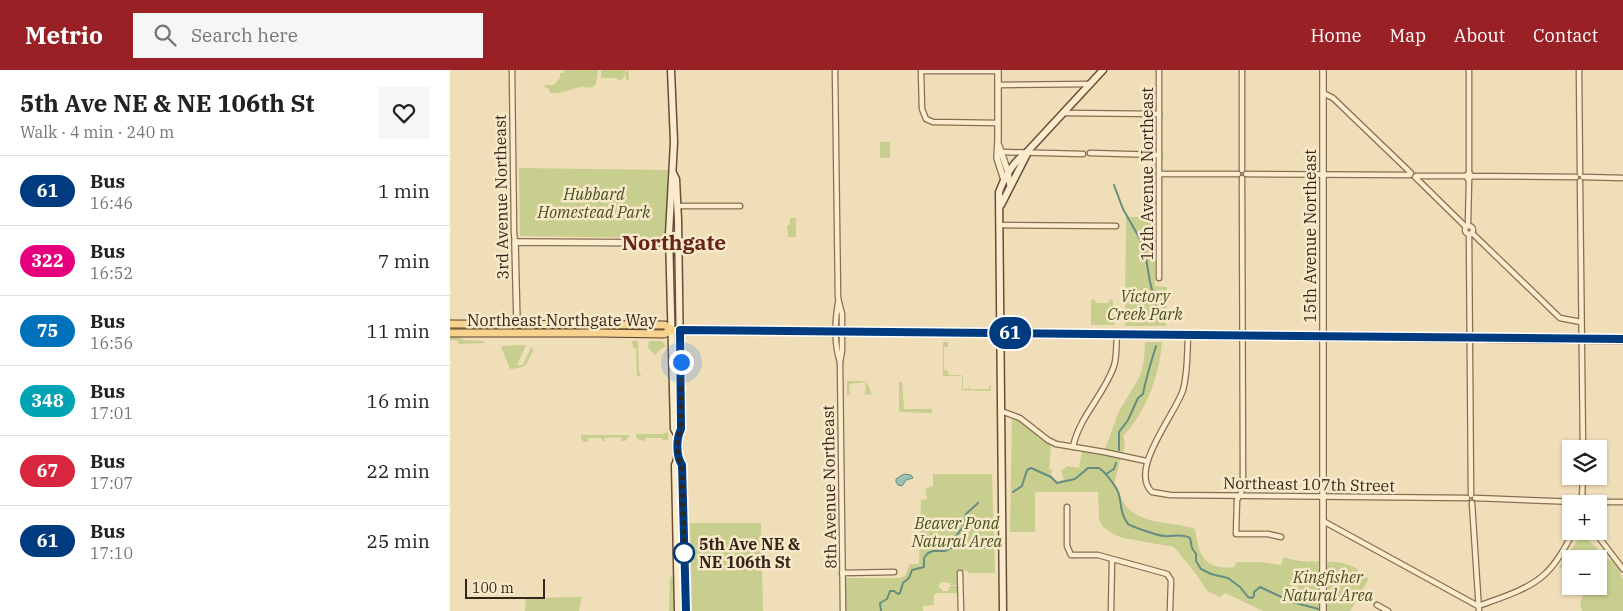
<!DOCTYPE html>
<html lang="en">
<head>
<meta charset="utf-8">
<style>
  body { margin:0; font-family:"IBM Plex Serif",serif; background:#f6f6f6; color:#222; height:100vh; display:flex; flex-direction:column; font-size:19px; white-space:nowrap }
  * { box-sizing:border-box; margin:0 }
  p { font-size:16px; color:#767676 }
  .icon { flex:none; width:28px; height:28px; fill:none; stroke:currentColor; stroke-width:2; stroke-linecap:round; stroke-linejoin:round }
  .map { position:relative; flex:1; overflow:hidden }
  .sheet { display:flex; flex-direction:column; background:#fff; width:450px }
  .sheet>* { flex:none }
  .badge { padding:0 10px; border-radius:16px; font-size:18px; line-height:32px }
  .buttons { position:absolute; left:1112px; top:370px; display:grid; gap:10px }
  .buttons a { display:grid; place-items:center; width:45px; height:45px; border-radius:0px; background:#fff; box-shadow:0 1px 4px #0004; font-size:25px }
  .scale { position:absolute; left:15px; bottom:12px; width:80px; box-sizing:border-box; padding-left:5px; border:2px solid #352619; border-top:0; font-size:14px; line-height:18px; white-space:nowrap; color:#352619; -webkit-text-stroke:4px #f7e9c9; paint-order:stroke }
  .you { position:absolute; width:25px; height:25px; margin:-12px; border:4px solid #fff; border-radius:50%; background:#1a73e8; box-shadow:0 0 0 8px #1a73e833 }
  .map>.badge { position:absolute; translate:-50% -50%; box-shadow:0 0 0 2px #fff }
  .round { display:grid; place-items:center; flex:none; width:52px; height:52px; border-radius:0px; background:#f6f6f6 }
  .overview { display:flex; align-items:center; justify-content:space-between; height:85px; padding:0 20px }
  h1 { font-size:24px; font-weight:700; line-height:38px }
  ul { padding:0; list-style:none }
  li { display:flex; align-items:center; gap:15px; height:70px; padding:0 20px; border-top:1px solid #e0e0e0 }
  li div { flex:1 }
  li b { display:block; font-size:19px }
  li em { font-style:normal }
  li .badge { min-width:55px; font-weight:700; text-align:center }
  header { display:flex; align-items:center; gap:30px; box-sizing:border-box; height:70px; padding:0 25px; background:#992024; color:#fff }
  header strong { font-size:24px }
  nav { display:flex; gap:28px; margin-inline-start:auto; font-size:18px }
  .search { width:350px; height:45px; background:#f6f6f6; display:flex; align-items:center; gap:12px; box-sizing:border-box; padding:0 18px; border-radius:0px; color:#767676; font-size:19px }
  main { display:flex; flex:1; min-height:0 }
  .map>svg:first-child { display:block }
  .green { fill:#c8ce8e }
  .water { fill:#9ec0b5; stroke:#668d82 }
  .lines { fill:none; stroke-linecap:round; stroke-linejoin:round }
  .stream { stroke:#668d82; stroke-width:2 }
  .minor-casing { stroke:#876e53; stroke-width:7 }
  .tertiary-casing { stroke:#876e53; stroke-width:8 }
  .secondary-casing { stroke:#684e37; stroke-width:9 }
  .primary-casing { stroke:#543c29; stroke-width:9 }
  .minor { stroke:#fbeccd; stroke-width:4.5 }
  .tertiary { stroke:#fbeccd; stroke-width:5.5 }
  .secondary { stroke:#fbeccd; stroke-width:6 }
  .primary { stroke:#f7d38d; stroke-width:7 }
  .line-casing { stroke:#fff; stroke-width:11 }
  .line { stroke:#003b80; stroke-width:8 }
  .walk { stroke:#352619; stroke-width:5; stroke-dasharray:0 9 }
  .stop-dot { fill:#fff; stroke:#003b80; stroke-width:2.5 }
  .labels { text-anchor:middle; stroke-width:5; stroke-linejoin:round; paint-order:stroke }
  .street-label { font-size:16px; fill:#352619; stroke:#f7e9c9 }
  .park-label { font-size:16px; font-style:italic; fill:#47521f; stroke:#f7e9c9 }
  .stop-label { font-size:16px; font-weight:bold; fill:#352619; stroke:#f7e9c9; text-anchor:start }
  .district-label { font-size:21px; font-weight:bold; fill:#642517; stroke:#f7e9c9 }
</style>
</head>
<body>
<header>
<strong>Metrio</strong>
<div class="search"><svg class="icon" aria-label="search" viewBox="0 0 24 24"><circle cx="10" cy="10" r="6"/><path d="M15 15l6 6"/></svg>Search here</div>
<nav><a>Home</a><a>Map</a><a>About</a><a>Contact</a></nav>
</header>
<main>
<section class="sheet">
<div class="overview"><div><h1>5th Ave NE &amp; NE 106th St</h1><p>Walk · 4 min · 240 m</p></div><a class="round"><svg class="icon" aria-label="heart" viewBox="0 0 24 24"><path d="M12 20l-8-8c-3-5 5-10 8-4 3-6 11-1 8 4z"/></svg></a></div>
<ul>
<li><span class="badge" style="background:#003b80;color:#fff">61</span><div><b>Bus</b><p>16:46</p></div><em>1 min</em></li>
<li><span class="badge" style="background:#e6007e;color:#fff">322</span><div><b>Bus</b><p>16:52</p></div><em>7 min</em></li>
<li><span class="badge" style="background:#0072bc;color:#fff">75</span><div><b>Bus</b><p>16:56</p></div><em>11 min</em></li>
<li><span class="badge" style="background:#00a3b4;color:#fff">348</span><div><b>Bus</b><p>17:01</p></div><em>16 min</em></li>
<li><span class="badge" style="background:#d7263d;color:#fff">67</span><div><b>Bus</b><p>17:07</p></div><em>22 min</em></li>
<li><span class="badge" style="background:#003b80;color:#fff">61</span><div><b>Bus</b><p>17:10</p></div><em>25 min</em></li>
</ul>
</section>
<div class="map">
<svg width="1173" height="541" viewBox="0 0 1173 541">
  <rect width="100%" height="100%" fill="#f0deb9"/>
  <!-- green -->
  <g class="green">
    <path d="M114 0H148C147 4 147 13 145 15 141 20 135 16 131 17 119 19 113 24 100 23L99 19 95 17 94 15H103L110 8V3H114Z"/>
    <path d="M151 0H175V2L179 0V10H176L175 3 172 11 164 8H153L151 7Z"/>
    <rect x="430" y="72" width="10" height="16"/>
    <path d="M69 98 218 100 216 163 212 168 70 166Z"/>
    <path d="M676 147H705V216L717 217 716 256H675Z"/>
    <path d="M340 148H346V167H338L337 155H340Z"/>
    <path d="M644 229 646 233H658L660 229 663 231 664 255H641V230Z"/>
    <path d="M0 267H7L14 270 33 271 35 273 9 274 7 270H0Z"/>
    <path d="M182 271H188L189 301 191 306H187L186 279 183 278Z"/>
    <path d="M199 271H212L216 277 211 279 205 285 198 278Z"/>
    <path d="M493 272H498V277H494V300L498 301 499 305H511L513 307V319H518V315L519 319H539V316L541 315V321L512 320V306H493Z"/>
    <path d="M695 272H712C710 304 695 344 673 366L675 374 673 383 655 380 668 343 690 306 694 290Z"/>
    <path d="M76 275 67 295H73L81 277 83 280C77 294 77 298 60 299L51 277 54 276Z"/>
    <path d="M397 311H416L422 324 413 325 415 324 416 312 399 314 400 325H397Z"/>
    <path d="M449 312H452L454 339H482V343L449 342Z"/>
    <path d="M562 348 568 349 601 376 599 399 602 400 601 406 607 412 614 409 611 401 617 396 629 398 632 381 671 387 664 414C670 422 671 432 678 438 696 456 724 451 745 459 748 476 750 494 770 497 775 498 781 498 785 496L786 492H810L831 495 834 487C857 497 885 485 908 499L907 502 919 509 900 541H813L775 523 770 527 757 521 747 505 724 477 673 468 663 464 652 456 649 449 648 422H585V462H560Z"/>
    <path d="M218 362V370H213L212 368H195V371L189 370 186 367V364H211Z"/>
    <path d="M131 365H179V367L175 371H172L170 367 154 368 155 371H153L151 368H137L139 371 134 372 131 369Z"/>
    <path d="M483 404H542L545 503H518V501L507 500 508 515H500V513L492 512 489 514V518H492V521H498L500 516H508V523H488L484 525V535L473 536V541H395V508H450L455 506 460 494H469L471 430 477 429 475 419 483 416Z"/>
    <path d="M239 453H311L313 541H242L240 456Z"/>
    <path d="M1132 464 1158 489 1166 493 1169 498 1173 510V541H1132L1130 535 1136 516H1149V489H1121V506L1109 497Z"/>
    <path d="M220 506 223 508V541H219Z"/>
    <path d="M132 527 129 541H75L76 528Z"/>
  </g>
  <!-- water -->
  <path class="water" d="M454 404 461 405 463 408 456 410 452 416 448 415 446 412V409Z"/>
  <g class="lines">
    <!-- stream -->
    <g class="stream">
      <path d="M664 115 673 139 694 176 700 212 708 243V249"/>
      <path d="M669 380V362L678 350 688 328 693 324C696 308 701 292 706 276"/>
      <path d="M656 404 664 399 666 393"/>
      <path d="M563 422 572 416 577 400 581 398 601 407 607 413 625 409 638 398H649C655 402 668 418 669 425 672 437 670 443 678 454 680 456 709 466 714 466 723 467 731 463 740 468L742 478 746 484V491L751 499 761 504 778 508 790 517 798 527 802 528 804 526V522L810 517 842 532 876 541"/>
      <path d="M431 541 430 533 437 529 440 521H444L448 524 450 523 453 513 459 508 462 500 474 497V488L478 483 483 481H495L501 478 506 466 516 453 515 447 516 444 528 433"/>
    </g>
    <defs>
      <g id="minor">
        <path d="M62 0 64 163 65 172"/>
        <path d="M385 0 388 228 392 244V281L390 292 393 541"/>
        <path d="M792 0V100"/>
        <path d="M1129 0 1130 104"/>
        <path d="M548 1H471L472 39 476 49 483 52 548 53"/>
        <path d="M548 15 640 14"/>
        <path d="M873 23 883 28 961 103"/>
        <path d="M614 43 709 44"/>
        <path d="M551 82 633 84"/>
        <path d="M640 83 709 85"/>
        <path d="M1019 103V0"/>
        <path d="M710 104H788"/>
        <path d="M796 104 960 105"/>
        <path d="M966 106H1016"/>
        <path d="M1022 106 1019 103 1016 106 1018 109 1022 106 1126 107"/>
        <path d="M965 107 1015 156"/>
        <path d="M1133 107 1173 108"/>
        <path d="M792 108 793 415 791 423 787 430 786 464H818L831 467"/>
        <path d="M1130 111 1133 379"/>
        <path d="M227 136H290"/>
        <path d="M549 155 666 156"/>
        <path d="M1018 155 1019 109"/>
        <circle cx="1019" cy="160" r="4"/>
        <path d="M1022 163 1110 248 1131 252"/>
        <path d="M1019 164 1021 425"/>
        <path d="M709 208V0"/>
        <path d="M388 233C385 251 384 273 390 292"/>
        <path d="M738 266C737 284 738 302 733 320 726 343 678 400 702 422L720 425 1017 428"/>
        <path d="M551 341 570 348 598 370 606 374 654 382 696 391"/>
        <path d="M623 377C629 347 654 325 664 296 667 286 666 275 667 265"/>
        <path d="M1025 428 1128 432"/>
        <path d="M1132 428 1133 406"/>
        <path d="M1137 432H1173"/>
        <path d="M1022 433 1029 541"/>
        <path d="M617 437V476L621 485H648L717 504 721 510 720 541"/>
        <path d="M873 451 1028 536C1050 528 1078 520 1095 504 1108 492 1116 475 1124 461"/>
        <path d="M1144 461 1173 499"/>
        <path d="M392 503 444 502"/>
        <path d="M510 503 511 541"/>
        <path d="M927 535 938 541"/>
        <path d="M661 541 662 490"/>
      </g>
      <g id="tertiary">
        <path d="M548 0V71L547 88 554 110"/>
        <path d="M549 76 558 102 560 115"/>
        <path d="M67 254 65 172 228 173"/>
        <path d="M873 541V0"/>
      </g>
      <g id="secondary">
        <path d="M221 0 224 72 219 164 224 359 228 366"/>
        <path d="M223 103 226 109 228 150 231 359C225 371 231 384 225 395L228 541"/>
        <path d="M551 135 577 84"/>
        <path d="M228 389 232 395 236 541"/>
        <path d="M553 541 549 122C555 106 563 92 577 82L653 0"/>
      </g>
      <g id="primary">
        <path d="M0 254 215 255 222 260 1173 270"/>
        <path d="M0 263H150L214 264 222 260"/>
      </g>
    </defs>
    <!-- minor casing -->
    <use href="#minor" class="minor-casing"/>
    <!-- tertiary casing -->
    <use href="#tertiary" class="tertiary-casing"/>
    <!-- secondary casing -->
    <use href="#secondary" class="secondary-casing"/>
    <!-- primary casing -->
    <use href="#primary" class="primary-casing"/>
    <!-- minor -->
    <use href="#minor" class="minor"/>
    <!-- tertiary -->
    <use href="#tertiary" class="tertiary"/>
    <!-- secondary -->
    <use href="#secondary" class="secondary"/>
    <!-- primary -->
    <use href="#primary" class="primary"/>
  </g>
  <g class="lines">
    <defs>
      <path id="line" d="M236 541 232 395C226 386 226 369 231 359L230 260 1173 269"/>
    </defs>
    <!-- line casing -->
    <use href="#line" class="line-casing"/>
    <!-- line -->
    <use href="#line" class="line"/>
    <!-- walk -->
    <path class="walk" d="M231 292V359C226 369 226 386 232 395L234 483"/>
  </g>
  <!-- markers -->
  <circle class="stop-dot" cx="234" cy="483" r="10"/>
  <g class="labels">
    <!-- street labels -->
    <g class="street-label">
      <text transform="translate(697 104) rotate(-90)" y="6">12th Avenue Northeast</text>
      <text transform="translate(51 127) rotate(-91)" y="6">3rd Avenue Northeast</text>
      <text transform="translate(860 166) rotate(-90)" y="6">15th Avenue Northeast</text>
      <text x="112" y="256">Northeast Northgate Way</text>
      <text transform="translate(859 414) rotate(1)" y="6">Northeast 107th Street</text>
      <text transform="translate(379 417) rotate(-91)" y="6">8th Avenue Northeast</text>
    </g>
    <!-- park labels -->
    <g class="park-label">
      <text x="144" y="130">Hubbard<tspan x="144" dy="18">Homestead Park</tspan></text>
      <text x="695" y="232">Victory<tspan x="695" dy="18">Creek Park</tspan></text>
      <text x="507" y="459">Beaver Pond<tspan x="507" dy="18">Natural Area</tspan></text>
      <text x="878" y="513">Kingfisher<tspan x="878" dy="18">Natural Area</tspan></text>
    </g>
    <!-- stop labels -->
    <g class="stop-label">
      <text x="249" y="480">5th Ave NE &amp;<tspan x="249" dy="18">NE 106th St</tspan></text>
    </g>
    <!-- district labels -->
    <g class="district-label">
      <text x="224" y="180">Northgate</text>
    </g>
  </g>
</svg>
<div class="buttons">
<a><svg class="icon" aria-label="layers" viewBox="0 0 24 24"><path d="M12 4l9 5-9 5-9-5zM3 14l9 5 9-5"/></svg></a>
<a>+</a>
<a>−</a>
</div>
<div class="scale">100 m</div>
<div class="you" style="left:231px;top:292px"></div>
<b class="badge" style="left:560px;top:263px;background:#003b80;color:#fff">61</b>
</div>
</main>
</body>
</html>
